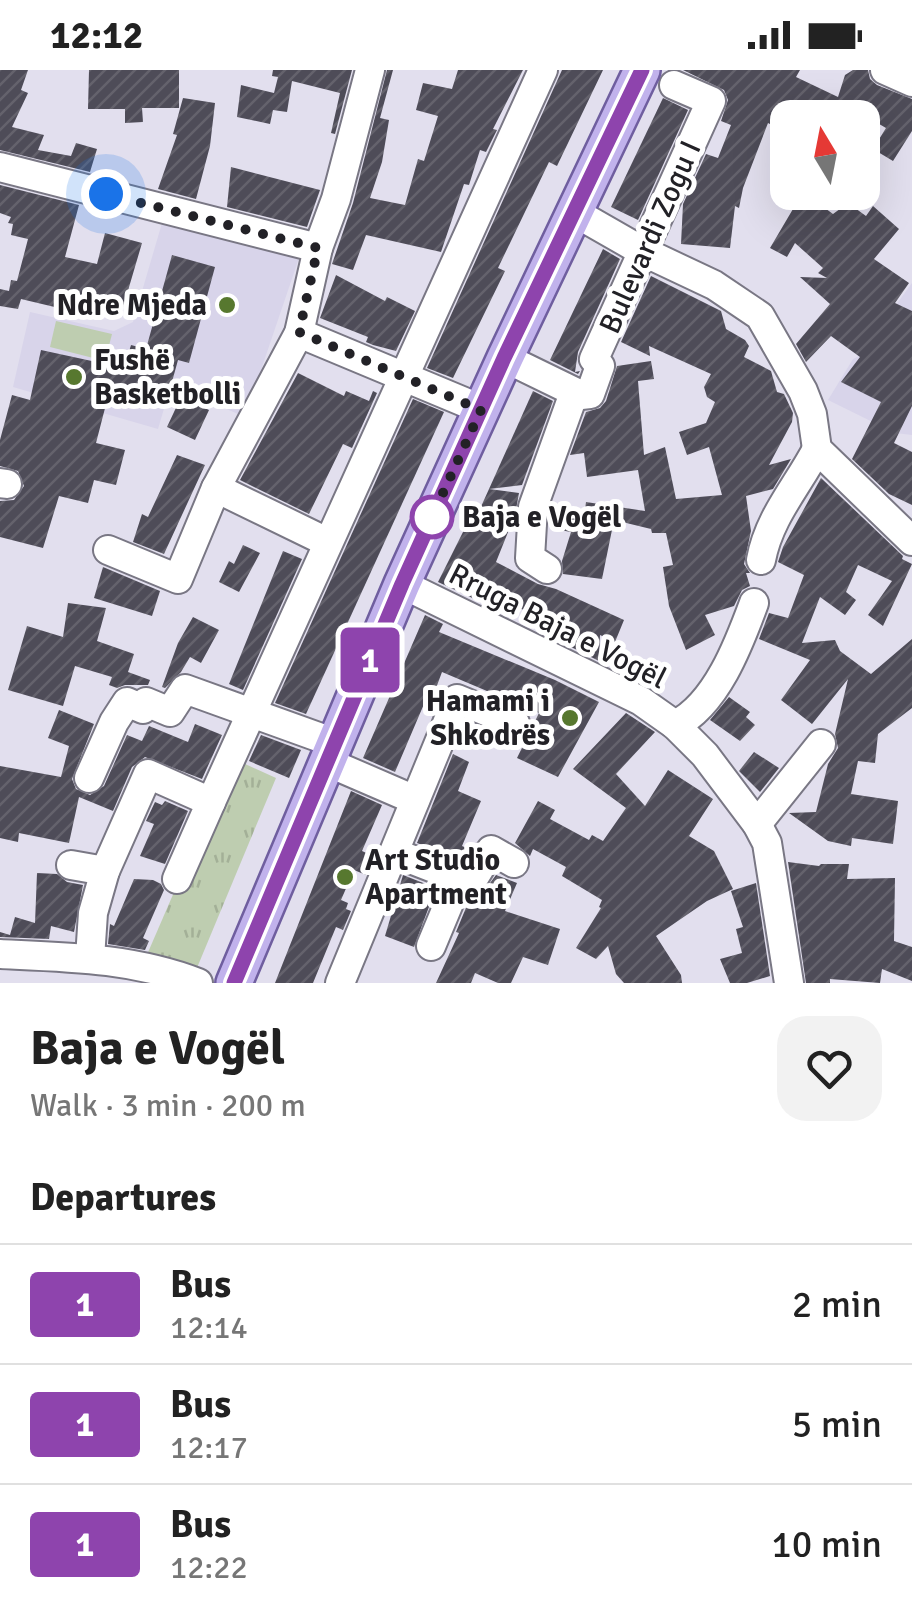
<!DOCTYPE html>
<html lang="en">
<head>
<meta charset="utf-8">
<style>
  body { margin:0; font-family:Signika,sans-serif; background:#f2f2f2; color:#222; height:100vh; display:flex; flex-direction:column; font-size:38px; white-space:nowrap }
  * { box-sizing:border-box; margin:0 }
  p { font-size:32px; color:#767676 }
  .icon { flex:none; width:55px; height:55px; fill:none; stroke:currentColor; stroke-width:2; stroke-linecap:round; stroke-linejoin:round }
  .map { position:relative; height:913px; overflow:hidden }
  .side { display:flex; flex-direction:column; background:#fff; flex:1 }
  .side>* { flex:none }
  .badge { padding:0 20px; border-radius:8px; font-size:35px; line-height:65px }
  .needle { width:65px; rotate:350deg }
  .tools { position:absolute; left:770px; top:30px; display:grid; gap:20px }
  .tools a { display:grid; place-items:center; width:110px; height:110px; border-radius:20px; background:#fff; box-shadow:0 10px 40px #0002; font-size:50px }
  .you { position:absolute; width:50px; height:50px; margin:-25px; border:8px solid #fff; border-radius:50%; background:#1a73e8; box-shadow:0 0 0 15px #1a73e833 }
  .map>.badge { position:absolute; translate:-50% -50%; box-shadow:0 0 0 5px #fff }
  h2 { padding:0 30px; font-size:38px; line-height:90px }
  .round { display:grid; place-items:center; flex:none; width:105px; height:105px; border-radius:30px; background:#f2f2f2 }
  .summary { display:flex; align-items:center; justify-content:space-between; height:170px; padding:0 30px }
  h1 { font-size:48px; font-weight:700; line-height:75px }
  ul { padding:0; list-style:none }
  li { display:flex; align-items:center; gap:30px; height:120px; padding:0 30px; border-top:2px solid #e0e0e0 }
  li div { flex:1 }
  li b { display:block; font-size:38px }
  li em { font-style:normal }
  li .badge { min-width:110px; font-weight:700; text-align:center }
  .status { display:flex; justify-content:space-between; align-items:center; height:70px; padding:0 50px; background:#fff; direction:ltr }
  .status svg { height:28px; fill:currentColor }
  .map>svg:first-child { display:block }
  .built { fill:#d8d4ea }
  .grass { fill:#becdb0 }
  .park { fill:url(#park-tufts) }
  .building { fill:url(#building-hatch) }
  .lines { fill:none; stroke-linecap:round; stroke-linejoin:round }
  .minor-casing { stroke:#797784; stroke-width:32 }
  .major-casing { stroke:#6f5e9f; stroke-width:40 }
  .minor { stroke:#fff; stroke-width:28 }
  .major { stroke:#c1b2ec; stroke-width:35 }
  .line-casing { stroke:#fff; stroke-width:22 }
  .line { stroke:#8e44ad; stroke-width:15 }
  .walk { stroke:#222126; stroke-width:10; stroke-dasharray:0 18 }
  .poi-dot { fill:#57782f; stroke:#fff; stroke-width:4 }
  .stop-dot { fill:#fff; stroke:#8e44ad; stroke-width:5 }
  .labels { text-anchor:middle; stroke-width:10; stroke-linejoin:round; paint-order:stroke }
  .street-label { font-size:30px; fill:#222126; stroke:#fff }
  .poi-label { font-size:30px; font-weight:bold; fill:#222126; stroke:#fff; text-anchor:end }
  .stop-label { font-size:30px; font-weight:bold; fill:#222126; stroke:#fff; text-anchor:start }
</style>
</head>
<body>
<div class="status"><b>12:12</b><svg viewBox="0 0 49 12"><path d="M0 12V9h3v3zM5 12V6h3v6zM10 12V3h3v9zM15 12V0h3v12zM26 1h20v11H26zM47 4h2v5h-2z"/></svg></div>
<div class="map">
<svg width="912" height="913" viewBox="0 0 912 913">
  <defs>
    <pattern id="park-tufts" width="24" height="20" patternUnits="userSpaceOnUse" patternTransform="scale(2.5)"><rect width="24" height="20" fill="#becdb0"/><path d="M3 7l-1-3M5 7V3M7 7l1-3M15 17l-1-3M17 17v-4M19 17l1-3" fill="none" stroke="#a3b097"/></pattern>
    <pattern id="building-hatch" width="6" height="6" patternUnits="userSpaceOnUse" patternTransform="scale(2.5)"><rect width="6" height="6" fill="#4e4c58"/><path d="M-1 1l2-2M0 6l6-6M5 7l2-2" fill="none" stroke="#64626c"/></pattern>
  </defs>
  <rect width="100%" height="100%" fill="#e2dfee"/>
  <!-- built -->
  <g class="built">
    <path d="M162 153 299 188 245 347 171 315 158 359 13 317 30 242 114 261 133 252Z"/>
    <path d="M912 213V365L895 363 828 330 853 289 859 286Z"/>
  </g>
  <!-- grass -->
  <path class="grass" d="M56 251 112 264 105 291 50 277Z"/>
  <!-- park -->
  <path class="park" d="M232 688 276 708 194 905 146 887Z"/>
  <!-- building -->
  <g class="building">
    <path d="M0 0H28L21 20 28 23 12 57 44 65 38 80 71 86 76 73 97 79 90 102 0 80Z"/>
    <path d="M89 0H179V38H142L143 52 125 53V39H88Z"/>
    <path d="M273 0H352L335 64 331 63 340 23 292 11 287 42 273 40 270 54 237 47 241 15 274 23 278 7 272 6Z"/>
    <path d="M387 0H393L380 48 389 50 382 92 370 128 405 135 418 89 424 91 438 46 416 40 423 13 452 19 458 0H523L493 59 497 60 486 82 480 80 469 115 464 114 441 182 366 165 353 200 332 194 353 133Z"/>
    <path d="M562 0H603L557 96 549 92 498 198 505 201 453 308 427 298Z"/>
    <path d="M683 0H800L796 7 838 27 845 5 853 0H868L870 9 877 15 912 29V61L893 91 873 79 886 58 838 30 829 48H788V64L768 53 743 118 739 138 735 136 730 178 681 174 683 134 706 84 718 88 731 55 721 51 728 30 724 20Z"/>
    <path d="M183 28 215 33 210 76 196 129 158 119 177 65 173 64Z"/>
    <path d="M663 28 688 40 638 150 611 137Z"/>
    <path d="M231 97 320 120 307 157 227 137Z"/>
    <path d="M0 115 79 135 65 187 97 194 105 163 142 173 122 241 86 233 84 244 21 229 18 239 0 236V219L9 221 11 210 17 211 28 169 11 165 13 154 8 153 11 147 0 143Z"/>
    <path d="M803 122 833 144 848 133 866 146 873 136 899 159 874 189 909 213 895 233 912 241V336L894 373 912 382V435L889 424 852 389 881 332 841 312 860 287 831 266 806 292 796 274 830 234 800 207 827 208 818 203 823 198 795 173 787 187 770 178Z"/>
    <path d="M603 179 620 189 578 282 575 302 580 301 578 304 550 290Z"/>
    <path d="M172 185 215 197 189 293 178 290 167 330 111 315 96 373 125 380 116 415 94 410 88 433 59 426 43 478 0 467V431L14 430 24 416 18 401 0 396V370L12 325 30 330 41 280 124 298 131 275 146 279Z"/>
    <path d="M336 205 385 231 387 227 415 241 396 281 373 275 366 272 368 267 320 248Z"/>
    <path d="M651 206 721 241 726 259 745 270 749 276 744 287 771 301 777 322 784 324 793 343 792 352 769 395 791 389 773 419 746 426 751 461 744 494 750 503H746L750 516 742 520 734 536 705 545 715 565 686 580 669 536 663 497 673 495 666 463H652L651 459 614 450 602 509 563 504 562 491 571 462 560 460 562 444 584 447 586 432 645 441 638 400 587 407 584 383 570 385 586 342 600 338 606 331 617 296 651 291 654 309 638 311 644 385 665 377 676 429 722 425 709 377 687 385 679 362 706 353 715 332 707 327 704 317 711 304 649 276 650 286 621 272Z"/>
    <path d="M298 303 344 326 346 321 369 331 373 321 377 323 352 378 343 374 309 444 240 410Z"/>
    <path d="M533 321 553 331 522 415 489 419Z"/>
    <path d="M181 327 209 340 195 370 167 357Z"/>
    <path d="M413 329 444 342 306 644 275 633Z"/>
    <path d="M177 385 205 395 164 484 133 472 142 444 148 447Z"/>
    <path d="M821 408 903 486 902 489 912 494 883 556 868 545 892 511 858 495 846 522 856 530 845 545 820 527 802 573 835 570 840 581 871 604 912 569V638L878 664 875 693 858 691 851 724 898 731 893 774 852 768 851 776 828 771 789 743 816 742 828 694 838 678 835 664 848 609 812 654 781 630 810 590 759 569 769 543 788 548 804 505 778 492 783 477Z"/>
    <path d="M489 419 519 423 515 445 496 492 538 514 556 519 624 550 615 572 600 565 599 591 567 575 569 570 549 561 552 553 502 530 498 540 438 512 469 450 474 452Z"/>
    <path d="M243 475 260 483 239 522 219 512 229 491 234 494Z"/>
    <path d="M283 481 302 489 243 620 229 614Z"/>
    <path d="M103 497 160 521 152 546 94 528Z"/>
    <path d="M68 533 106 538 97 571 134 584 128 602 150 610 148 615H125L117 618 109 615 112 607 75 596 63 636 8 620 27 556 63 567Z"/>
    <path d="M425 545 443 554 439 562 555 610 599 632 558 707 517 688 539 643 442 602 432 629 427 627 395 702 363 688Z"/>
    <path d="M193 547 219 560 201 593 190 587 181 602 165 618 162 617 178 573Z"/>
    <path d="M729 627 750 642 746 647 755 655 740 671 710 650Z"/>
    <path d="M59 640 94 654 72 709 76 719 90 725 104 716 127 665 142 671 149 656 188 672 195 654 222 665 202 709 145 687 132 697 113 741 79 727 69 773 19 763 18 772 0 768V696L61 707 69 676 48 668Z"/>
    <path d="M626 643 655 662 616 704 645 736 668 700 713 729 689 766 714 781 733 819 707 831 656 866 681 905 682 913H624L616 904 608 876 596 889 576 878 601 838 599 837 602 830 562 806 566 797 533 779 530 786 515 773 538 731 555 740 550 749 589 770 592 765 603 771 626 738 573 699Z"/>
    <path d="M261 665 301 680 289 708 249 691Z"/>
    <path d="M754 682 779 698 760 722 739 701Z"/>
    <path d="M453 684 469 692 458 721 481 731 462 776 471 780 464 791 417 773Z"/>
    <path d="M351 721 382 735 362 781 373 786 366 805 354 800 341 830 348 833 346 839 351 841 343 860 336 857 313 913H275Z"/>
    <path d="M165 731 188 741 165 794 140 786 154 754 146 751 155 732 162 735Z"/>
    <path d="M788 792 819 796 821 794H849L847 809 895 808 894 871 912 877V911L882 899 880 913 830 909V913H806Z"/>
    <path d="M37 803 57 804 67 812 83 815 74 862 51 856 49 869 0 867V862L10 865 15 847 35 853Z"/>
    <path d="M403 805 436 818 414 877 385 866Z"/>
    <path d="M496 805 517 813 505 841 560 859 548 895 523 887 511 913H498L475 903 471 913H436L459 863 456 862 470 828 485 820Z"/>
    <path d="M134 809 153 810 161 814 164 820 143 868 149 871 145 880 108 874 110 854 114 856Z"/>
    <path d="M756 813 770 906 747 913H730L720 889 742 883 736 859 743 857 731 821Z"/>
  </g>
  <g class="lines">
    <defs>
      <g id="minor">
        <path d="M885 0 912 12"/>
        <path d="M0 97 318 178"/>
        <path d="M574 142 642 181 714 215 760 246 803 321 812 344 817 379 912 471"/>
        <path d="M299 263 481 339"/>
        <path d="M505 288 581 325 590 324 600 296 594 289 711 31 674 15"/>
        <path d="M0 413 7 414"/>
        <path d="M216 418 327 472"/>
        <path d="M108 480 178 509 216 418 299 263 318 178 336 129 370 0"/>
        <path d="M761 490C769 447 797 417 817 379"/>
        <path d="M547 499 530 488 533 437 574 323"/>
        <path d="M402 514 641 631 675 655 705 685 757 754 767 773 789 913"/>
        <path d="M675 655C716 635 739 574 754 533"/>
        <path d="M327 692 415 730"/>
        <path d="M89 708 114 652 127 632 143 639 146 632 170 642 185 619 335 673"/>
        <path d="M211 732 543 0"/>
        <path d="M757 754 821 674"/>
        <path d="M395 783 467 811 475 806 491 780 514 793"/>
        <path d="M71 795 105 801"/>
        <path d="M431 876 459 809"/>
        <path d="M0 884C67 887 134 888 198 913"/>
        <path d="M90 888 93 843 105 801 148 704 211 732 177 809"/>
        <path d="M340 913 457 629 515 653"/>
      </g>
      <path id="major" d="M234 913 402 514 505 288 642 0"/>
    </defs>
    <!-- minor casing -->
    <use href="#minor" class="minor-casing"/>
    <!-- major casing -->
    <use href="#major" class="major-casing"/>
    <!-- minor -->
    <use href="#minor" class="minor"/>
    <!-- major -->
    <use href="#major" class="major"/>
  </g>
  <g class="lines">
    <defs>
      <path id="line" d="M234 913 402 514 504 288 642 0"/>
    </defs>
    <!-- line casing -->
    <use href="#line" class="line-casing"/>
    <!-- line -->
    <use href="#line" class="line"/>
    <!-- walk -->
    <path class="walk" d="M106 124 318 178 299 262 481 340 432 447"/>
  </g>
  <!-- markers -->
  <g class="poi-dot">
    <circle cx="227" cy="235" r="10"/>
    <circle cx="74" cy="307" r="10"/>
    <circle cx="570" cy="648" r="10"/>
    <circle cx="345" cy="807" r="10"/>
  </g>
  <circle class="stop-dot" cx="432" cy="447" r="20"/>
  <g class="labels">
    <!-- street labels -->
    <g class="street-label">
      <text transform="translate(650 167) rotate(-66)" y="10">Bulevardi Zogu I</text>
      <text transform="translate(558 556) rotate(27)" y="10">Rruga Baja e Vogël</text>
    </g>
    <!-- poi labels -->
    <g class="poi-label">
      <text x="207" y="245">Ndre Mjeda</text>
      <text x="94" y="300" text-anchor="start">Fushë<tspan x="94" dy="34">Basketbolli</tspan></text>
      <text x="550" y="641">Hamami i<tspan x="550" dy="34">Shkodrës</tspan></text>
      <text x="365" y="800" text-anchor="start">Art Studio<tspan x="365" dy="34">Apartment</tspan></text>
    </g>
    <!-- stop labels -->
    <g class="stop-label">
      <text x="462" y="457">Baja e Vogël</text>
    </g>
  </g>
</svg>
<div class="tools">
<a><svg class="needle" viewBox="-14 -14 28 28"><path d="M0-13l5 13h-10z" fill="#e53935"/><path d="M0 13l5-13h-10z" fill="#767676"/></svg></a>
</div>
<div class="you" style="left:106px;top:124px"></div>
<b class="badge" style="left:370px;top:590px;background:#8e44ad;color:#fff">1</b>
</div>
<section class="side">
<div class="summary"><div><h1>Baja e Vogël</h1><p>Walk · 3 min · 200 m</p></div><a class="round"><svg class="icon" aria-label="heart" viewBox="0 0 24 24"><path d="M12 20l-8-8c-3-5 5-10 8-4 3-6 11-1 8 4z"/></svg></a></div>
<h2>Departures</h2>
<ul>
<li><span class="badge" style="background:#8e44ad;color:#fff">1</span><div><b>Bus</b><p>12:14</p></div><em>2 min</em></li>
<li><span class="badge" style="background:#8e44ad;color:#fff">1</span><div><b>Bus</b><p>12:17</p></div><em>5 min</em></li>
<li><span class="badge" style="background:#8e44ad;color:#fff">1</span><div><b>Bus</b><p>12:22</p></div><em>10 min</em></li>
</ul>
</section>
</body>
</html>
